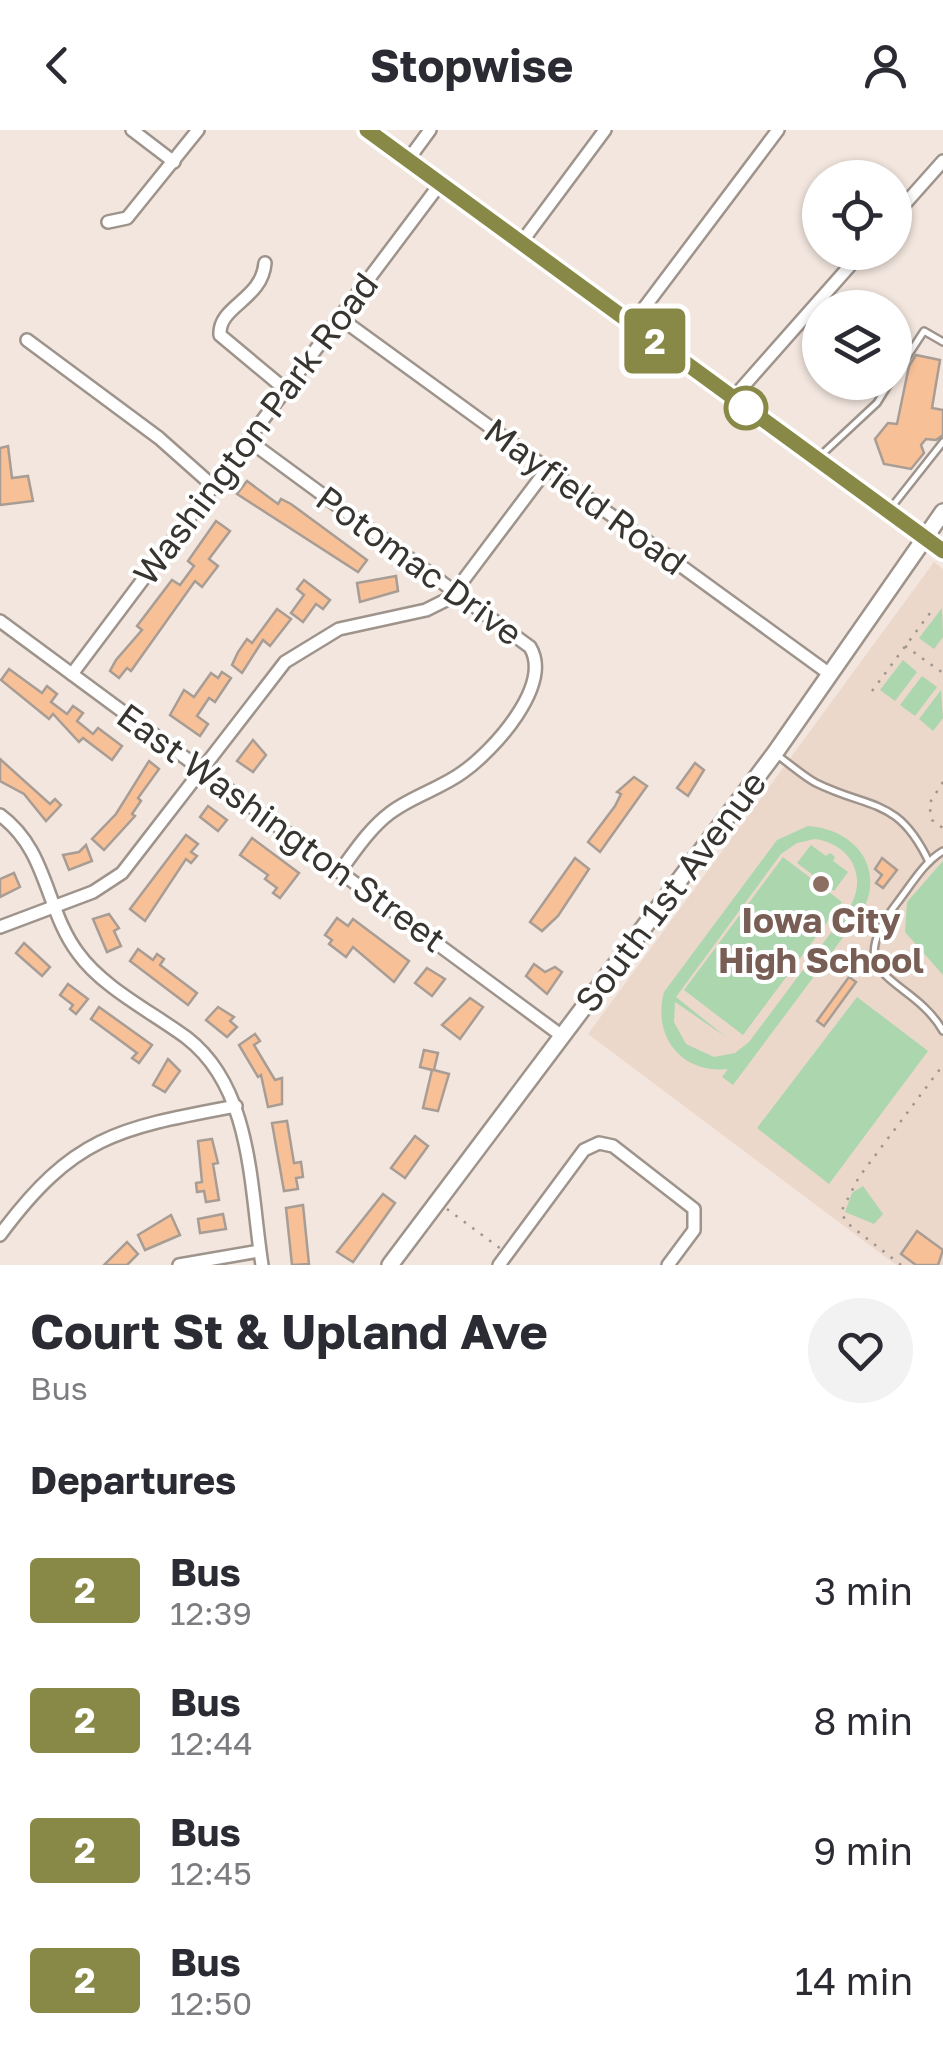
<!DOCTYPE html>
<html lang="en">
<head>
<meta charset="utf-8">
<style>
  body { margin:0; font-family:"Golos Text",sans-serif; background:#f2f2f3; color:#2b2b33; height:100vh; display:flex; flex-direction:column; font-size:38px; white-space:nowrap }
  * { box-sizing:border-box; margin:0 }
  p { font-size:32px; color:#7c7c81 }
  .icon { flex:none; width:55px; height:55px; fill:none; stroke:currentColor; stroke-width:2; stroke-linecap:round; stroke-linejoin:round }
  .map { position:relative; height:1135px; overflow:hidden }
  .side { display:flex; flex-direction:column; background:#fff; flex:1 }
  .side>* { flex:none }
  .badge { padding:0 20px; border-radius:8px; font-size:35px; line-height:65px }
  .fabs { position:absolute; left:802px; top:30px; display:grid; gap:20px }
  .fabs a { display:grid; place-items:center; width:110px; height:110px; border-radius:50%; background:#fff; box-shadow:0 2px 8px #0004; font-size:50px }
  .map>.badge { position:absolute; translate:-50% -50%; box-shadow:0 0 0 5px #fff }
  h2 { padding:0 30px; font-size:38px; line-height:90px }
  .round { display:grid; place-items:center; flex:none; width:105px; height:105px; border-radius:52px; background:#f2f2f3 }
  .headline { display:flex; align-items:center; justify-content:space-between; height:170px; padding:0 30px }
  h1 { font-size:48px; font-weight:700; line-height:75px }
  ul { padding:0; list-style:none }
  li { display:flex; align-items:center; gap:30px; height:130px; padding:0 30px }
  li div { flex:1 }
  li b { display:block; font-size:38px }
  li em { font-style:normal }
  li .badge { min-width:110px; font-weight:700; text-align:center }
  header { display:flex; justify-content:space-between; align-items:center; height:130px; padding:0 30px; background:#fff; font-size:45px; font-weight:700 }
  .map>svg:first-child { display:block }
  .built { fill:#ebd8cb }
  .green { fill:#abd6ae; fill-rule:evenodd }
  .building { fill:#f8c097; stroke:#a89d95; stroke-width:2.5 }
  .lines { fill:none; stroke-linecap:round; stroke-linejoin:round }
  .lane-casing { stroke:#9e948c; stroke-width:10 }
  .street-casing { stroke:#9e948c; stroke-width:16 }
  .secondary-casing { stroke:#9e948c; stroke-width:20 }
  .path { stroke:#9d958f; stroke-width:2.5; stroke-dasharray:2.5 8; stroke-linecap:butt }
  .lane { stroke:#fff; stroke-width:5 }
  .street { stroke:#fff; stroke-width:11 }
  .secondary { stroke:#fff; stroke-width:15 }
  .line-casing { stroke:#fff; stroke-width:22 }
  .line { stroke:#888847; stroke-width:15 }
  .stop-dot { fill:#fff; stroke:#888847; stroke-width:5 }
  .education-dot { fill:#8d6e63; stroke:#fff; stroke-width:4 }
  .labels { text-anchor:middle; stroke-width:8; stroke-linejoin:round; paint-order:stroke }
  .street-label { font-size:35px; fill:#383430; stroke:#fff }
  .education-label { font-size:35px; font-weight:bold; fill:#785e54; stroke:#fff }
</style>
</head>
<body>
<header><svg class="icon" aria-label="back" viewBox="0 0 24 24"><path d="M15 5l-7 7 7 7"/></svg>Stopwise<svg class="icon" aria-label="person" viewBox="0 0 24 24"><circle cx="12" cy="8" r="4"/><path d="M4 21q1-7 8-7t8 7"/></svg></header>
<div class="map">
<svg width="943" height="1135" viewBox="0 0 943 1135">
  <rect width="100%" height="100%" fill="#f2e6de"/>
  <!-- built -->
  <path class="built" d="M934 432 943 439V1135H896L588 904Z"/>
  <!-- green -->
  <g class="green">
    <path d="M942 478 943 507 934 519 919 508Z"/>
    <path d="M903 530 917 542 895 571 880 560Z"/>
    <path d="M922 546 937 557 915 586 900 575Z"/>
    <path d="M941 560 943 588 933 601 919 589Z"/>
    <path d="M808 696C855 699 886 738 862 782L733 955 722 947 728 939C682 944 652 907 664 862L777 710ZM815 709C850 714 868 745 850 777L749 912 735 923 714 927 686 914 674 892 675 872 726 907 676 867 781 724 797 713Z"/>
    <path d="M811 715 826 726 830 723 835 727 833 731 848 742 834 761 797 733Z"/>
    <path d="M783 727 842 772 743 905 684 860Z"/>
    <path d="M943 731V845L905 802 907 772Z"/>
    <path d="M857 867 928 921 829 1054 757 998Z"/>
    <path d="M863 1056 883 1084 874 1094 845 1082 852 1063Z"/>
  </g>
  <!-- building -->
  <g class="building">
    <path d="M916 225 940 230 932 278 943 280V305L936 310 926 309 921 315 924 323 911 339 884 334 875 309 888 293 897 294 909 236Z"/>
    <path d="M8 316 12 348 28 346 33 371 0 375V318Z"/>
    <path d="M247 351 278 374 281 369 291 374 367 430 358 442 237 364Z"/>
    <path d="M216 391 230 401 209 429 218 436 202 457 195 451 131 541 127 538 119 548 110 541 116 530 142 500 137 496 172 450 180 455 194 436 188 431Z"/>
    <path d="M396 446 398 461 360 472 357 453Z"/>
    <path d="M304 450 330 470 323 479 316 474 303 492 291 483 304 465 297 459Z"/>
    <path d="M277 479 291 489 270 516 263 510 242 543 232 535 238 522 247 509 252 513Z"/>
    <path d="M9 539 42 563 47 556 57 564 51 572 67 584 73 576 83 583 77 591 93 604 98 598 122 616 112 630 83 608 79 612 53 584 49 589 1 550Z"/>
    <path d="M222 542 231 548 215 572 209 568 197 586 208 594 200 606 170 585 184 560 194 567 211 543 218 548Z"/>
    <path d="M253 610 266 625 253 642 237 631Z"/>
    <path d="M0 629 50 674 55 669 61 675 46 691 24 664 0 651Z"/>
    <path d="M149 631 159 639 138 668 141 671 132 684 135 686 104 720 92 709 116 684Z"/>
    <path d="M695 633 704 640 688 666 677 658Z"/>
    <path d="M634 647 647 656 600 722 588 712 615 676 621 664 617 662Z"/>
    <path d="M208 676 227 690 218 701 200 687Z"/>
    <path d="M186 705 198 714 191 722 197 726 191 733 186 729 145 791 130 779Z"/>
    <path d="M252 708 299 743 280 768 273 763 277 758 265 749 268 745 240 725Z"/>
    <path d="M86 715 92 731 69 740 63 725 79 722Z"/>
    <path d="M575 728 589 739 558 786 542 801 530 792Z"/>
    <path d="M882 728 897 740 883 758 876 753 882 745 875 739Z"/>
    <path d="M14 743 20 757 0 767V749Z"/>
    <path d="M109 784 119 798 114 801 121 816 107 822 93 789Z"/>
    <path d="M337 788 348 796 353 789 409 831 394 852 353 817 346 827 329 814 332 810 325 805Z"/>
    <path d="M24 813 50 837 42 846 16 823Z"/>
    <path d="M138 819 153 830 157 824 164 829 160 835 197 863 188 875 130 831Z"/>
    <path d="M534 834 545 842 555 837 562 842 547 864 526 846Z"/>
    <path d="M427 838 445 849 432 866 415 853Z"/>
    <path d="M849 847 856 852 824 896 817 891Z"/>
    <path d="M68 854 88 869 76 884 70 879 73 875 60 865Z"/>
    <path d="M470 868 483 877 460 909 442 895Z"/>
    <path d="M99 877 152 915 139 933 132 928 137 923 91 889Z"/>
    <path d="M218 877 234 887 230 891 237 897 227 907 206 890Z"/>
    <path d="M255 904 260 911 254 915 275 950 282 948V974L268 977 261 945 258 947 239 915Z"/>
    <path d="M424 920 438 923 434 940 449 944 438 981 423 978 432 940 420 937Z"/>
    <path d="M168 929 180 941 165 962 153 955Z"/>
    <path d="M287 991 294 1033 301 1032 303 1047 296 1048 298 1059 284 1061 272 993Z"/>
    <path d="M415 1006 428 1016 405 1048 391 1038Z"/>
    <path d="M212 1009 218 1033 213 1034 219 1070 206 1072 204 1061 197 1062 196 1053 202 1052 198 1011Z"/>
    <path d="M383 1064 395 1073 353 1132 337 1122Z"/>
    <path d="M303 1075 309 1134 292 1135 286 1078Z"/>
    <path d="M223 1084 226 1099 200 1103 198 1089Z"/>
    <path d="M171 1085 180 1105 145 1120 138 1105Z"/>
    <path d="M917 1101 943 1120 938 1135H916L901 1124Z"/>
    <path d="M127 1112 138 1124 127 1135H104Z"/>
  </g>
  <g class="lines">
    <defs>
      <g id="lane">
        <path d="M895 245 924 201 943 212"/>
        <path d="M819 327 877 273 890 252"/>
        <path d="M890 379 943 312"/>
        <path d="M777 625C790 634 803 646 816 653 871 680 898 667 929 732"/>
        <path d="M943 721C924 732 911 755 897 773 837 851 911 845 943 901"/>
      </g>
      <g id="street">
        <path d="M132 0 174 32"/>
        <path d="M408 30 430 0"/>
        <path d="M895 85 943 31"/>
        <path d="M108 92 127 88 198 0"/>
        <path d="M521 113 605 0"/>
        <path d="M265 133C262 170 218 176 220 205L286 260"/>
        <path d="M340 188 831 545"/>
        <path d="M632 194 778 0"/>
        <path d="M27 210 159 308 213 356"/>
        <path d="M733 268 862 122"/>
        <path d="M248 310 530 517C553 555 494 620 463 642 440 659 412 666 390 683 369 699 355 721 340 741"/>
        <path d="M0 491 562 906"/>
        <path d="M72 544 440 54"/>
        <path d="M0 685C48 720 45 779 78 823 103 858 152 882 187 908 253 959 250 1059 262 1135"/>
        <path d="M0 797 93 762 122 743 285 532 339 499 426 480 450 468 547 339"/>
        <path d="M0 1105C74 1005 119 998 236 976"/>
        <path d="M179 1135 259 1121"/>
        <path d="M499 1135 584 1020 599 1013 613 1016 694 1079V1100L668 1135"/>
      </g>
      <g id="secondary">
        <path d="M367 0 943 421"/>
        <path d="M390 1135 775 623 943 382"/>
      </g>
    </defs>
    <!-- lane casing -->
    <use href="#lane" class="lane-casing"/>
    <!-- street casing -->
    <use href="#street" class="street-casing"/>
    <!-- secondary casing -->
    <use href="#secondary" class="secondary-casing"/>
    <!-- path -->
    <g class="path">
      <path d="M905 516 943 543"/>
      <path d="M872 561 930 483"/>
      <path d="M943 652 929 674 932 690 943 698"/>
      <path d="M447 1079 501 1119"/>
      <path d="M901 1135 847 1093 841 1082 859 1047 943 935"/>
    </g>
    <!-- lane -->
    <use href="#lane" class="lane"/>
    <!-- street -->
    <use href="#street" class="street"/>
    <!-- secondary -->
    <use href="#secondary" class="secondary"/>
  </g>
  <g class="lines">
    <defs>
      <path id="line" d="M367 0 943 421"/>
    </defs>
    <!-- line casing -->
    <use href="#line" class="line-casing"/>
    <!-- line -->
    <use href="#line" class="line"/>
  </g>
  <!-- markers -->
  <circle class="stop-dot" cx="746" cy="278" r="20"/>
  <circle class="education-dot" cx="821" cy="754" r="10"/>
  <g class="labels">
    <!-- street labels -->
    <g class="street-label">
      <text transform="translate(256 299) rotate(-53)" y="12">Washington Park Road</text>
      <text transform="translate(585 367) rotate(36)" y="12">Mayfield Road</text>
      <text transform="translate(419 436) rotate(36)" y="12">Potomac Drive</text>
      <text transform="translate(281 698) rotate(36)" y="12">East Washington Street</text>
      <text transform="translate(671 762) rotate(-53)" y="12">South 1st Avenue</text>
    </g>
    <!-- education labels -->
    <g class="education-label">
      <text x="821" y="803">Iowa City<tspan x="821" dy="40">High School</tspan></text>
    </g>
  </g>
</svg>
<div class="fabs">
<a><svg class="icon" aria-label="locate" viewBox="0 0 24 24"><circle cx="12" cy="12" r="6"/><path d="M12 2v4M12 18v4M2 12h4M18 12h4"/></svg></a>
<a><svg class="icon" aria-label="layers" viewBox="0 0 24 24"><path d="M12 4l9 5-9 5-9-5zM3 14l9 5 9-5"/></svg></a>
</div>
<b class="badge" style="left:655px;top:211px;background:#888847;color:#fff">2</b>
</div>
<section class="side">
<div class="headline"><div><h1>Court St &amp; Upland Ave</h1><p>Bus</p></div><a class="round"><svg class="icon" aria-label="heart" viewBox="0 0 24 24"><path d="M12 20l-8-8c-3-5 5-10 8-4 3-6 11-1 8 4z"/></svg></a></div>
<h2>Departures</h2>
<ul>
<li><span class="badge" style="background:#888847;color:#fff">2</span><div><b>Bus</b><p>12:39</p></div><em>3 min</em></li>
<li><span class="badge" style="background:#888847;color:#fff">2</span><div><b>Bus</b><p>12:44</p></div><em>8 min</em></li>
<li><span class="badge" style="background:#888847;color:#fff">2</span><div><b>Bus</b><p>12:45</p></div><em>9 min</em></li>
<li><span class="badge" style="background:#888847;color:#fff">2</span><div><b>Bus</b><p>12:50</p></div><em>14 min</em></li>
</ul>
</section>
</body>
</html>
